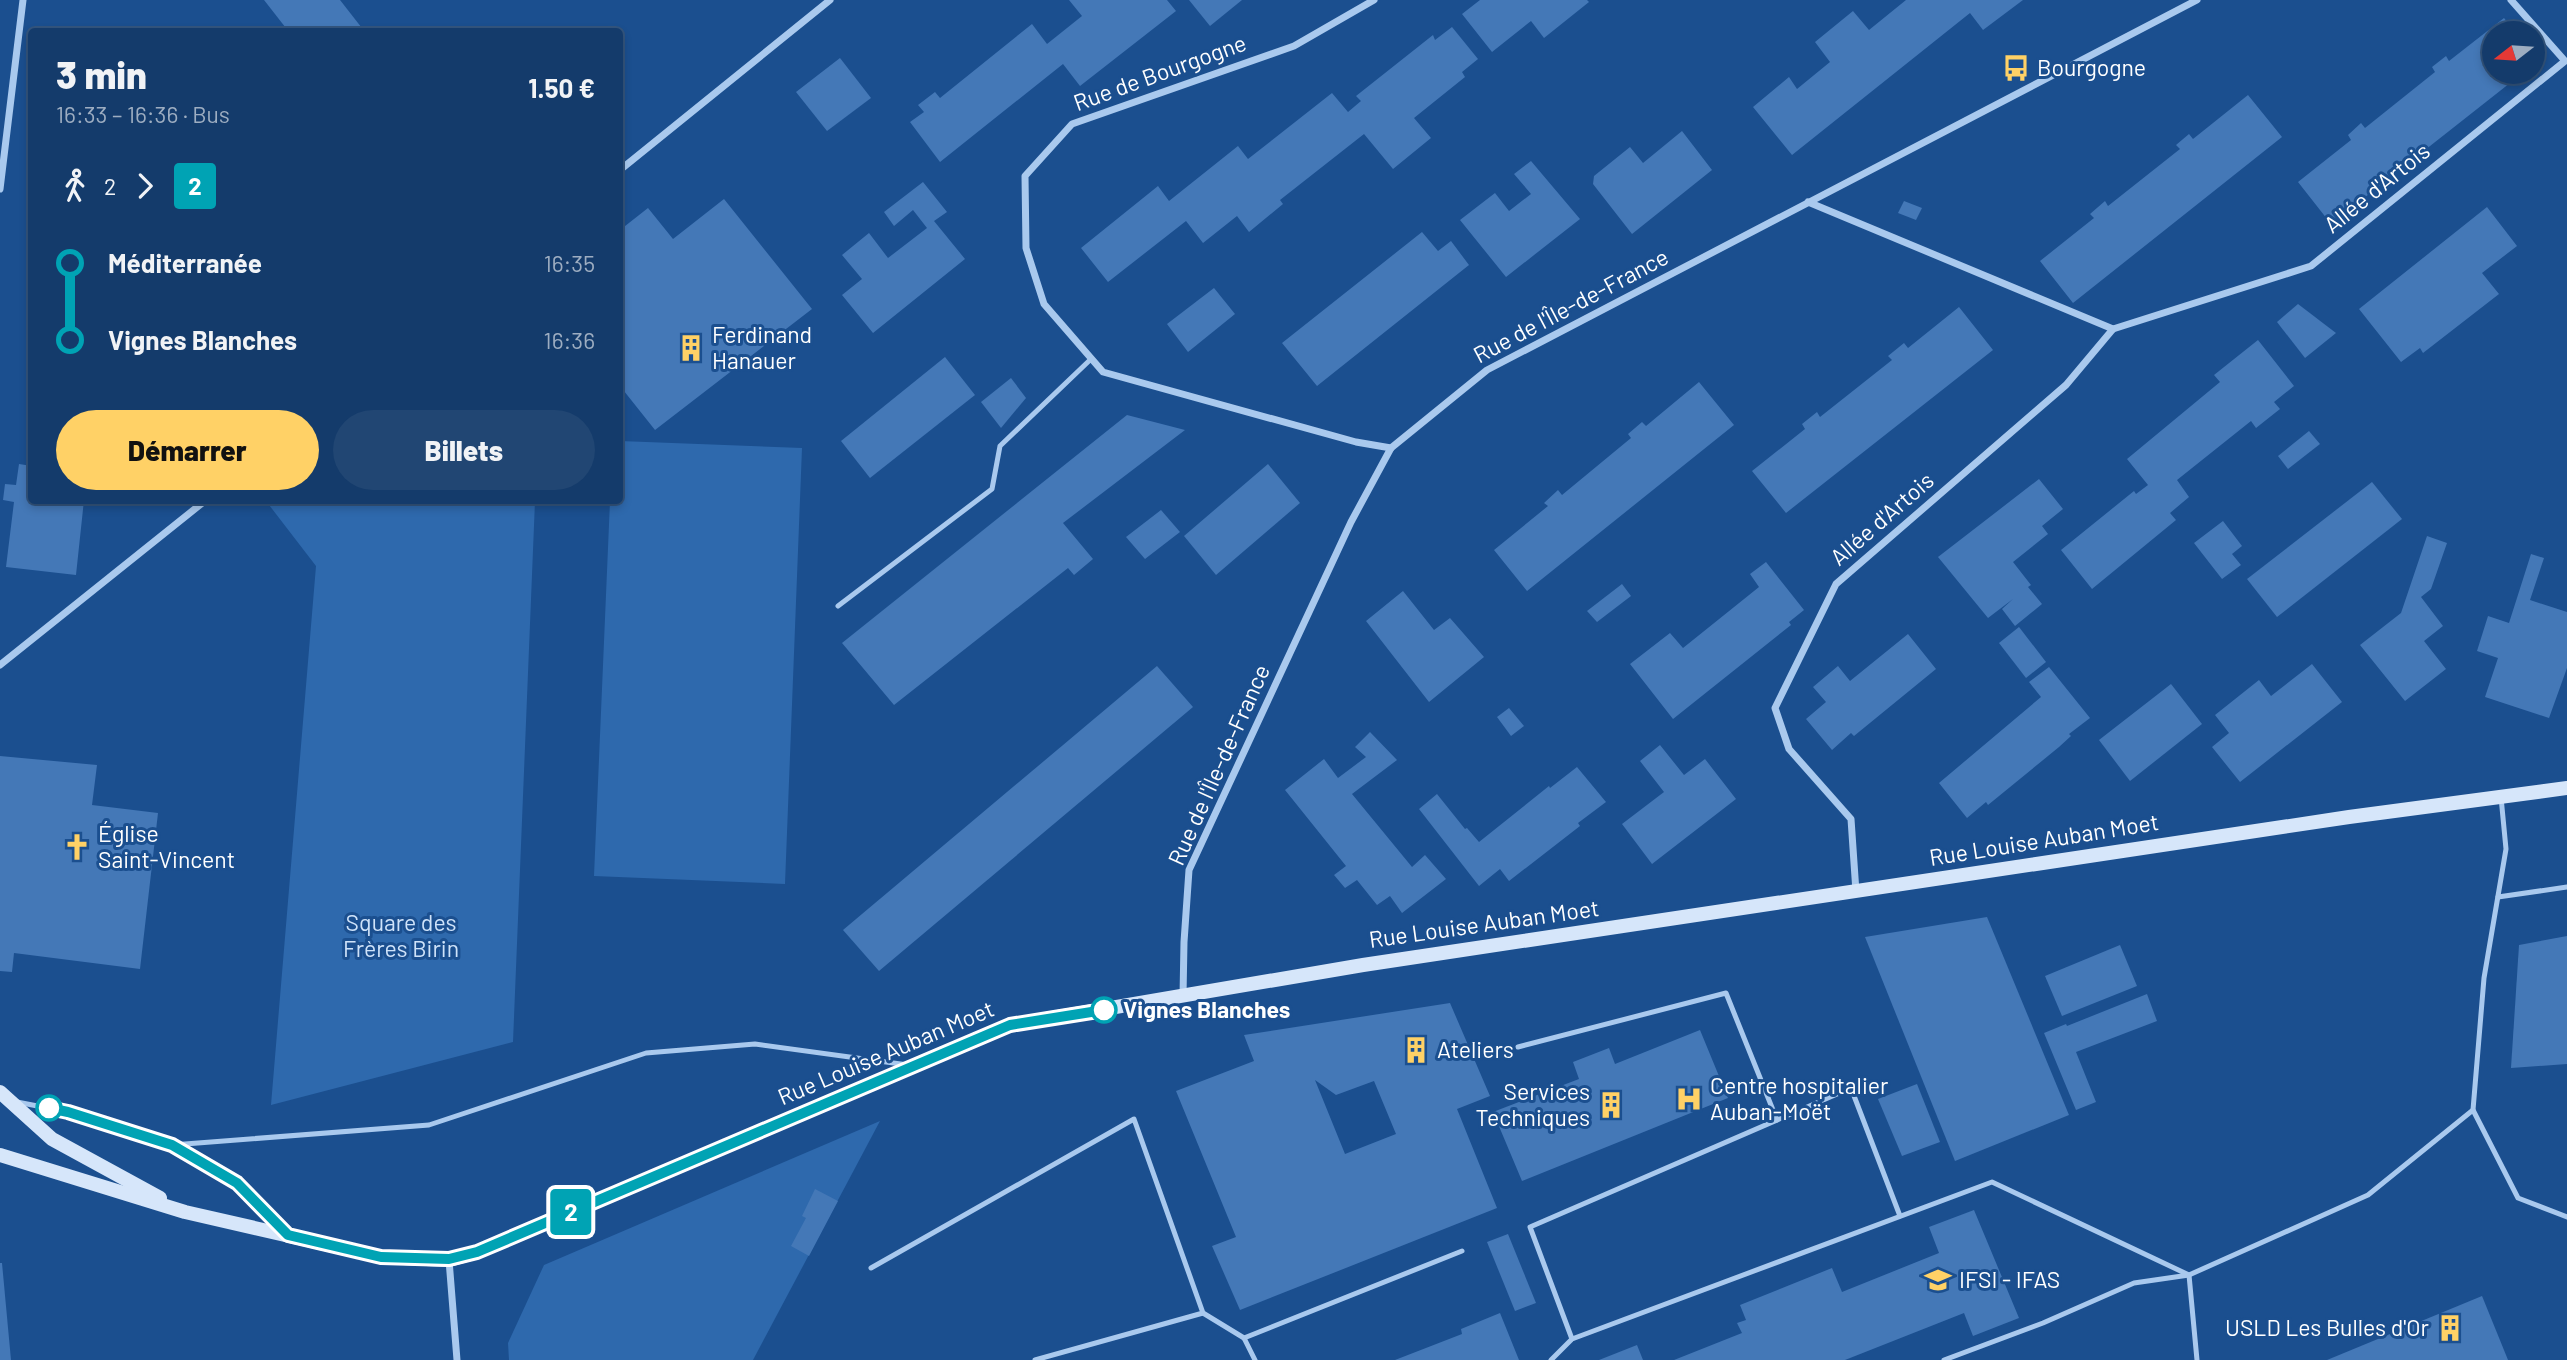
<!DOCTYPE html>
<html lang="fr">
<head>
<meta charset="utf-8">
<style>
  body { margin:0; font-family:Barlow,sans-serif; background:#214673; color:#f1f3f6; height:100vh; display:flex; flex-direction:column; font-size:26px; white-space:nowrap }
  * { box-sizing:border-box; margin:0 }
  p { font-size:23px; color:#9dadc1 }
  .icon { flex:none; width:38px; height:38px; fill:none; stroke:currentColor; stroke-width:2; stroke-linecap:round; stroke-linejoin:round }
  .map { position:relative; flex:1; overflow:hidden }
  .sheet { position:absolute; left:28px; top:28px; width:595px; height:476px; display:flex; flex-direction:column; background:#143b6b; border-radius:7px; box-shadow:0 4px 10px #0003,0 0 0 2px #33557e }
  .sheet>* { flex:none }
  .badge { padding:0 14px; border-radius:5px; font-size:24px; line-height:46px }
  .needle { width:46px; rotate:253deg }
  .tools { position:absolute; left:2482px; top:21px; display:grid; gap:14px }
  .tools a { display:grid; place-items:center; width:63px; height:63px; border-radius:50%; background:#143b6b; box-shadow:0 4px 10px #0003,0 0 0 2px #33557e; font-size:35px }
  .map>.badge { position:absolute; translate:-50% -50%; box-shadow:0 0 0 4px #fff }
  .legs { display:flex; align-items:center; gap:10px; height:77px; padding:0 28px; font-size:23px }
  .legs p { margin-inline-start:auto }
  .headline { display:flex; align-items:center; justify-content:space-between; height:119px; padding:0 28px }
  h1 { font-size:38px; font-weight:800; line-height:52px }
  .button { display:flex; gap:14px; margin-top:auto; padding:14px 28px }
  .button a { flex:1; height:80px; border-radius:42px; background:#ffd166; color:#111; font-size:28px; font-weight:800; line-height:80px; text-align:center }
  .button a+a { background:#214673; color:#f1f3f6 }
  ul { padding:0 28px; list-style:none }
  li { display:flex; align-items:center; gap:24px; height:77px; font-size:26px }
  li i { display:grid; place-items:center; width:10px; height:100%; margin:0 9px; background:currentColor }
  li i::after { content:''; width:18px; height:18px; margin:-9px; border:5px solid; border-radius:50%; background:#143b6b }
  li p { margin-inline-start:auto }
  li:first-child i { background:linear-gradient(#0000 50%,currentColor 0) }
  li:last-child i { background:linear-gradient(currentColor 50%,#0000 0) }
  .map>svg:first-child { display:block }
  .green { fill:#2e69ad }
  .building { fill:#4478b7; fill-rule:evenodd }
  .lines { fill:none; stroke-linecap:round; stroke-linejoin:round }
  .lane { stroke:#a9c9ee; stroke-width:5 }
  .street { stroke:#a9c9ee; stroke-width:7 }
  .secondary { stroke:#d6e6fa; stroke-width:14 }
  .line-1-casing { stroke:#fff; stroke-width:16 }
  .line-1 { stroke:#00a3b4; stroke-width:10 }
  .stop-1-dot { fill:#fff; stroke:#00a3b4; stroke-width:3.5 }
  .labels { text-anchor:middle; stroke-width:6; stroke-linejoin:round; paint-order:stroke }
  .poi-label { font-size:23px; fill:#fff; stroke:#1b4f8f; text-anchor:start }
  .street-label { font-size:23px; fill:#fff; stroke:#1b4f8f }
  .park-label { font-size:23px; fill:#cfe3fa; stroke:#1b4f8f }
  .stop-label { font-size:23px; font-weight:bold; fill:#fff; stroke:#1b4f8f; text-anchor:start }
</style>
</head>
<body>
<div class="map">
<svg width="2567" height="1360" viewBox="0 0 2567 1360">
  <rect width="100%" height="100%" fill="#1b4f8f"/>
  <!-- green -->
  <g class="green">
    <path d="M620 441 802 448 785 884 594 876 610 501 620 500Z"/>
    <path d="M266 501H535L513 1042 271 1105 316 566Z"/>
    <path d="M880 1121 753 1360H509L508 1343 544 1265Z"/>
  </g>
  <!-- building -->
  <g class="building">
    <path d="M264 0H340L365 32H289Z"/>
    <path d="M1069 0H1167L1176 11 1080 86 1063 64 940 162 910 122 924 112 918 105 935 92 940 98 1032 24 1047 44 1082 16Z"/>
    <path d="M1189 0H1242L1210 26Z"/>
    <path d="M1480 0H1587L1589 2 1544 38 1531 21 1492 52 1462 14Z"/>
    <path d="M1906 0H2023L1983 30 1970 13 1792 155 1753 107 1789 77 1797 89 1830 62 1815 42 1853 11 1869 30Z"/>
    <path d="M2504 18 2516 33H2494V72H2524L2331 224 2298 182 2351 140 2348 135 2361 123 2365 128 2435 72 2432 67 2446 56 2449 61Z"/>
    <path d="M1452 27 1478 59 1462 72 1465 77 1414 118 1431 138 1393 169 1364 134 1280 200 1283 204 1249 232 1237 216 1203 243 1186 221 1108 282 1081 248 1158 186 1169 201 1238 146 1248 159 1332 93 1348 112 1361 101 1356 96 1433 35 1435 40Z"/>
    <path d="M840 58 871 98 827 131 796 92Z"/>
    <path d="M2248 95 2282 137 2073 303 2040 261 2094 218 2090 214 2105 201 2108 206 2180 149 2176 145 2189 134 2193 139Z"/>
    <path d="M1682 131 1712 170 1632 234 1593 184 1594 176 1630 147 1643 163Z"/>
    <path d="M1531 161 1580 219 1506 277 1460 220 1495 193 1509 211 1531 194 1514 174Z"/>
    <path d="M923 182 947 212 934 221 965 259 873 333 842 295 862 279 842 255 869 233 888 258 927 228 913 210 894 226 884 212Z"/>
    <path d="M724 199 812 309 655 430 620 386V230L648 208 673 239Z"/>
    <path d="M1904 201 1922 208 1916 220 1898 213Z"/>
    <path d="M2487 207 2517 246 2482 273 2499 294 2423 353 2420 348 2401 362 2359 309Z"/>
    <path d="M1422 232 1438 251 1451 241 1469 265 1317 386 1282 343Z"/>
    <path d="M1214 288 1235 314 1188 352 1167 324Z"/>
    <path d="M2298 304 2336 333 2305 358 2277 322Z"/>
    <path d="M1959 307 1993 350 1786 513 1752 471 1805 429 1802 424 1817 412 1820 417 1892 360 1888 356 1904 343 1908 348Z"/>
    <path d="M2258 340 2294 386 2274 402 2280 409 2256 428 2251 421 2177 480 2189 497 2170 513 2176 520 2092 589 2061 550 2134 491 2136 494 2148 485 2127 459 2220 382 2214 375Z"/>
    <path d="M945 357 975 395 870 478 841 441Z"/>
    <path d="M1011 378 1026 398 1001 428 981 402Z"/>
    <path d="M1699 382 1734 425 1527 591 1494 550 1548 506 1544 503 1558 490 1562 495 1631 438 1628 434 1642 422 1646 426Z"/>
    <path d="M1127 415 1185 430 1063 523 1093 559 1074 575 1068 568 894 705 842 643Z"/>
    <path d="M2309 431 2320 444 2288 469 2278 456Z"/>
    <path d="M19 464 32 466V500H84L76 575 6 567 14 502 3 500 5 484 16 485Z"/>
    <path d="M1268 464 1300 503 1216 575 1184 536Z"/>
    <path d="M2039 479 2063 509 2042 526 2048 534 2013 562 2031 585 2028 587 2042 604 2015 626 2002 609 2013 599 1988 618 1938 557Z"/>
    <path d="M2372 482 2402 519 2277 617 2247 579Z"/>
    <path d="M1161 510 1180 532 1145 559 1126 537Z"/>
    <path d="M2223 521 2242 546 2232 554 2241 565 2222 579 2194 543Z"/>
    <path d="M2427 536 2447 543 2431 589 2421 597 2443 626 2424 641 2446 669 2405 701 2360 645 2401 613Z"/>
    <path d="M2531 554 2544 558 2530 600 2567 612V668L2549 718 2485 697 2498 658 2477 651 2488 616 2509 623Z"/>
    <path d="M1766 562 1804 610 1789 622 1791 625 1673 719 1630 664 1670 633 1683 648 1759 587 1750 574Z"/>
    <path d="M1622 584 1631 596 1597 622 1587 611Z"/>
    <path d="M1403 591 1434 630 1450 618 1484 657 1429 702 1366 621Z"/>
    <path d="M2019 627 2046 662 2026 678 1999 643Z"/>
    <path d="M1908 634 1936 669 1854 736 1851 733 1832 750 1806 719 1826 702 1813 687 1838 666 1850 681Z"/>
    <path d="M2312 664 2342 702 2240 782 2212 747 2229 733 2215 715 2259 680 2271 696Z"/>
    <path d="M1157 666 1193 707 879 971 843 930Z"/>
    <path d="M2049 667 2090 718 2069 734 2071 736 2059 747 1988 805 1986 802 1967 818 1939 783 2041 697 2029 682Z"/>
    <path d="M2171 684 2202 724 2130 781 2099 740Z"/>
    <path d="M1509 708 1524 726 1511 736 1497 717Z"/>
    <path d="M1370 732 1397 760 1352 794 1412 867 1425 855 1446 879 1402 913 1390 896 1377 905 1357 880 1345 888 1334 875 1346 866 1285 790 1324 759 1338 778 1366 757 1355 747Z"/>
    <path d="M1660 745 1684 775 1705 759 1736 799 1652 864 1622 824 1664 792 1640 761Z"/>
    <path d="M0 756 97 765 92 805 158 813 140 969 14 953 12 972 0 971Z"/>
    <path d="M1577 767 1606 802 1578 823 1580 826 1509 881 1500 869 1479 886 1419 809 1437 794 1465 829 1467 828 1479 842 1549 786 1550 788Z"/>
    <path d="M1987 917 2069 1115 1955 1161 1865 937Z"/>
    <path d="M2567 936V1064L2511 1068 2519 945Z"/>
    <path d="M2120 945 2137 986 2062 1016 2045 976Z"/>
    <path d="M2147 994 2157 1021 2076 1052 2096 1102 2076 1110 2044 1033 2066 1024 2067 1026Z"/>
    <path d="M1450 1003 1490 1096 1457 1109 1497 1208 1240 1310 1212 1246 1236 1237 1176 1091 1254 1061 1244 1035ZM1315 1080 1336 1095 1374 1081 1396 1134 1345 1154Z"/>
    <path d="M1700 1030 1728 1098 1522 1181 1493 1112 1579 1079 1573 1062 1609 1048 1615 1064Z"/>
    <path d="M1917 1084 1940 1142 1902 1156 1878 1099Z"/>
    <path d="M815 1189 838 1201 809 1256 791 1246 806 1218 802 1216Z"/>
    <path d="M1974 1210 2019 1318 1973 1336 1964 1313 1845 1360H1674L1742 1333 1737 1323 1746 1320 1740 1305 1832 1268 1842 1292 1939 1253 1929 1227Z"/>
    <path d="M1508 1234 1536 1303 1515 1311 1487 1242Z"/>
    <path d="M0 1263H2L11 1360H0Z"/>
    <path d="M2482 1296 2508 1360H2327Z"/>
    <path d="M1500 1313 1519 1360H1395L1462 1334 1461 1329Z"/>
    <path d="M1637 1345 1643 1360H1599Z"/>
  </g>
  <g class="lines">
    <!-- lane -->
    <g class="lane">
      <path d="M838 606 992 489 1000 446 1091 359"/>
      <path d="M2498 897 2567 887"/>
      <path d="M1518 1047 1726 993 1777 1120"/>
      <path d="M17 1102 68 1112 172 1145 237 1183 283 1230"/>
      <path d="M2473 1110 2518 1198 2567 1217"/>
      <path d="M172 1145 429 1125 646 1053 755 1044 908 1065"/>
      <path d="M871 1268 1134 1119 1203 1313 1244 1338 1255 1360"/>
      <path d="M1244 1338 1462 1251"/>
      <path d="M1572 1339 1530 1227 1851 1088 1900 1216"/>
      <path d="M1035 1360 1203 1313"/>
      <path d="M1551 1360 1572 1339 1992 1182 2189 1275 2197 1360"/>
      <path d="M1944 1360 2043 1323 2134 1283 2189 1275 2368 1195 2473 1110 2484 978 2506 849 2501 797"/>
    </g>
    <!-- street -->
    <g class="street">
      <path d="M1374 0 1294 46 1072 124 1025 176 1026 248 1044 304 1103 372 1356 442 1391 448"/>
      <path d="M620 170 830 0"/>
      <path d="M0 189 23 0"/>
      <path d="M1808 202 2113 329"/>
      <path d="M0 665 206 500"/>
      <path d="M1856 892 1851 819 1789 749 1775 708 1836 584 2066 385 2113 329 2311 266 2565 61 2511 0"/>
      <path d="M1183 996 1184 942 1189 870 1351 522 1391 448 1487 370 2197 0"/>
      <path d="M449 1260 457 1360"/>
    </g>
    <!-- secondary -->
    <g class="secondary">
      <path d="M0 1092 52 1139 160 1198"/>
      <path d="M0 1155 185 1212 381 1257 449 1260 477 1252 1010 1025 1363 965 2349 817 2567 788"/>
    </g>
  </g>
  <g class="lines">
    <defs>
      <path id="line-1" d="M49 1108 68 1112 172 1145 237 1183 288 1235 381 1257 449 1259 477 1252 1010 1025 1104 1010"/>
    </defs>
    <!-- line-1 casing -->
    <use href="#line-1" class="line-1-casing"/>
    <!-- line-1 -->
    <use href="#line-1" class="line-1"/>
  </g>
  <!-- icons -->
  <defs>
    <symbol id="bus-bare" viewBox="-9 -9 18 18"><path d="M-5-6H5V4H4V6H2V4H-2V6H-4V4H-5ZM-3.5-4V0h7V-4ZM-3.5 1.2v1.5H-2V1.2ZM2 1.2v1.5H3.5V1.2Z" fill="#ffd166" stroke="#1b4f8f" stroke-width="2.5" paint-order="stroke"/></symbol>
    <symbol id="building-bare" viewBox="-9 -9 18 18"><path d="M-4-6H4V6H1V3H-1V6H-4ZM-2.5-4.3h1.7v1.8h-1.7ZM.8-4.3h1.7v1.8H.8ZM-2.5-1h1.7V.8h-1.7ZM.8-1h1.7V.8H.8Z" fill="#ffd166" stroke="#1b4f8f" stroke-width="2.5" paint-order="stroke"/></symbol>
    <symbol id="church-bare" viewBox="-9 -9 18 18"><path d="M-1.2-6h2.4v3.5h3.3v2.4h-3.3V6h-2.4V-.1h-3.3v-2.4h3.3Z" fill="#ffd166" stroke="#1b4f8f" stroke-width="2.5" paint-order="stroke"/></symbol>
    <symbol id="hospital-bare" viewBox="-9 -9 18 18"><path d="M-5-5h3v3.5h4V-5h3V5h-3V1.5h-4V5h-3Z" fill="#ffd166" stroke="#1b4f8f" stroke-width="2.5" paint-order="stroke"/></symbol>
    <symbol id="university-bare" viewBox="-9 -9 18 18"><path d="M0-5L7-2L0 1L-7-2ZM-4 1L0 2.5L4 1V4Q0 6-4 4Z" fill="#ffd166" stroke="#1b4f8f" stroke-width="2.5" paint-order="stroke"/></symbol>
  </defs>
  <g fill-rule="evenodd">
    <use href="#bus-bare" x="1997" y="49" width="38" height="38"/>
    <use href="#building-bare" x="672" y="329" width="38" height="38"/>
    <use href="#church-bare" x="58" y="828" width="38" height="38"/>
    <use href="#building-bare" x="1397" y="1031" width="38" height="38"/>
    <use href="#hospital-bare" x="1670" y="1080" width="38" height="38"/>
    <use href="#building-bare" x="1592" y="1086" width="38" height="38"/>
    <use href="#university-bare" x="1919" y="1261" width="38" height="38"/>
    <use href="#building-bare" x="2431" y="1309" width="38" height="38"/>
  </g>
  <!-- markers -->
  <g class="stop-1-dot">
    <circle cx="1104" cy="1010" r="12"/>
    <circle cx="49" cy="1108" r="12"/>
  </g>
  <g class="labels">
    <!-- poi labels -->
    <g class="poi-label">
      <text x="2037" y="76">Bourgogne</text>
      <text x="712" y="343">Ferdinand<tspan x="712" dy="26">Hanauer</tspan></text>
      <text x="98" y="842">Église<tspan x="98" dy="26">Saint-Vincent</tspan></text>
      <text x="1437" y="1058">Ateliers</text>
      <text x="1710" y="1094">Centre hospitalier<tspan x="1710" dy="26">Auban-Moët</tspan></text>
      <text x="1590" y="1100" text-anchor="end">Services<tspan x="1590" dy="26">Techniques</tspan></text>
      <text x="1959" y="1288">IFSI - IFAS</text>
      <text x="2429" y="1336" text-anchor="end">USLD Les Bulles d'Or</text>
    </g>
    <!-- street labels -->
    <g class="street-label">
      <text transform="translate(1160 73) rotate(-20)" y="8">Rue de Bourgogne</text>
      <text transform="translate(2377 188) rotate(-39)" y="8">Allée d'Artois</text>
      <text transform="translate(1571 306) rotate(-28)" y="8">Rue de l'Île-de-France</text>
      <text transform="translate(1882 519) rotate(-41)" y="8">Allée d'Artois</text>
      <text transform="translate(1219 765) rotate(-66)" y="8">Rue de l'Île-de-France</text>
      <text transform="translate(2044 840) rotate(-9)" y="8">Rue Louise Auban Moet</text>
      <text transform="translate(1484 924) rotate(-8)" y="8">Rue Louise Auban Moet</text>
      <text transform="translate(886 1053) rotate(-23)" y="8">Rue Louise Auban Moet</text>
    </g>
    <!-- park labels -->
    <g class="park-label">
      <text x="401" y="931">Square des<tspan x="401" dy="26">Frères Birin</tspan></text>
    </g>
    <!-- stop labels -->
    <g class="stop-label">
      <text x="1123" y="1018">Vignes Blanches</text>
    </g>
  </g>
</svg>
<div class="tools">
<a><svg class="needle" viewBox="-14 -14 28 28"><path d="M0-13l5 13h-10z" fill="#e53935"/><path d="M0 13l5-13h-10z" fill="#9dadc1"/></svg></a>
</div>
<b class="badge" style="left:571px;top:1212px;background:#00a3b4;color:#fff">2</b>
<section class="sheet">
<div class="headline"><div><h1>3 min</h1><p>16:33 – 16:36 · Bus</p></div><b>1.50 €</b></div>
<div class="legs"><svg class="icon" aria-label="walk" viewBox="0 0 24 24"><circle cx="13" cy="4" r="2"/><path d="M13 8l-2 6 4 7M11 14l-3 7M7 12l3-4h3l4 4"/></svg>2<svg class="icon" aria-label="forward" viewBox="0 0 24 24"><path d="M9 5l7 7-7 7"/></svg><b class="badge" style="background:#00a3b4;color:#fff">2</b></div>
<ul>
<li><i style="color:#00a3b4"></i><b>Méditerranée</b><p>16:35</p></li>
<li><i style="color:#00a3b4"></i><b>Vignes Blanches</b><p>16:36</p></li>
</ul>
<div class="button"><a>Démarrer</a><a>Billets</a></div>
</section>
</div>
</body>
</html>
